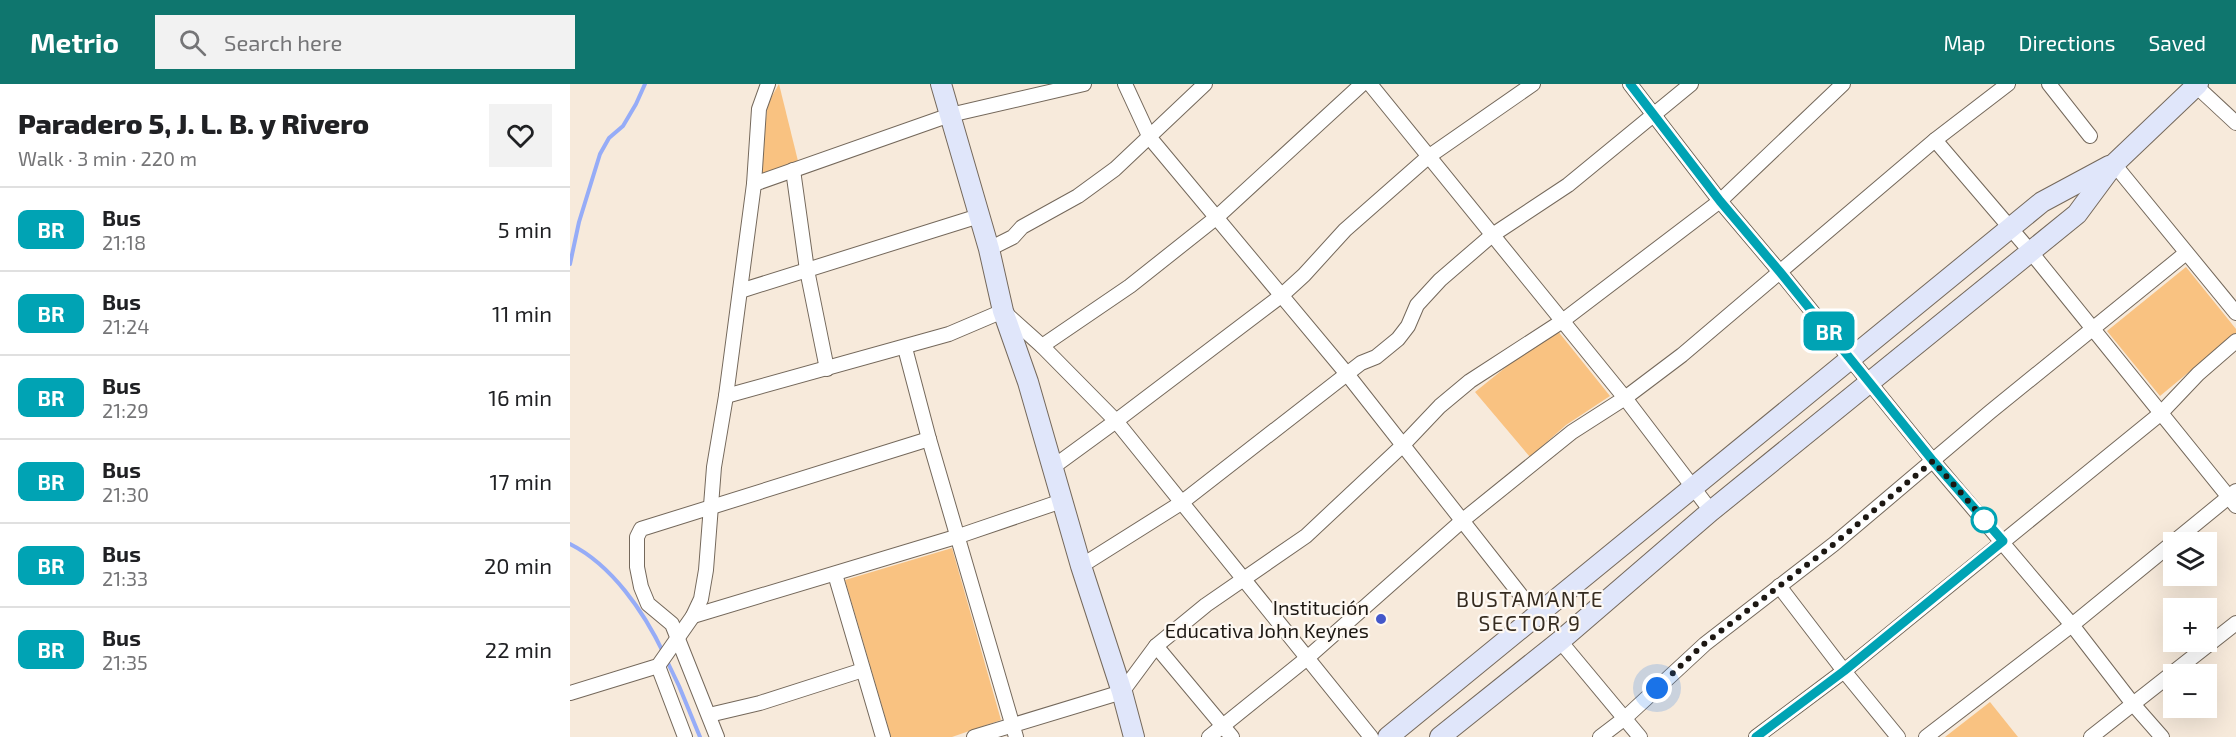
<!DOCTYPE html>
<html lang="en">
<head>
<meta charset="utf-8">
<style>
  body { margin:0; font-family:"Exo 2",sans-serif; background:#f2f2f2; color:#202124; height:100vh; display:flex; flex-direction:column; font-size:22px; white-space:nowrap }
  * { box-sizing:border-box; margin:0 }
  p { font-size:20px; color:#757577 }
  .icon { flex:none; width:33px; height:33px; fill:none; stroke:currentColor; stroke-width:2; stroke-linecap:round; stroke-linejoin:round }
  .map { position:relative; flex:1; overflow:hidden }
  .side { display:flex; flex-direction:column; background:#fff; width:570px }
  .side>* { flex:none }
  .badge { padding:0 12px; border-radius:9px; font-size:21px; line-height:39px }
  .fabs { position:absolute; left:1593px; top:448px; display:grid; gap:12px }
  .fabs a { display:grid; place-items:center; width:54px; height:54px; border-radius:0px; background:#fff; box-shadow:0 6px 24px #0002; font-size:30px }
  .you { position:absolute; width:30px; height:30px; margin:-15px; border:4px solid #fff; border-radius:50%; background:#1a73e8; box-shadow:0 0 0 9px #1a73e833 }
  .map>.badge { position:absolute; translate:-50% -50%; box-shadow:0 0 0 3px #fff }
  .round { display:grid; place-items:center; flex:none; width:63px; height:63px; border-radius:0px; background:#f2f2f2 }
  .overview { display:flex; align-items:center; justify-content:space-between; height:102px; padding:0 18px }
  h1 { font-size:28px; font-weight:800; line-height:45px }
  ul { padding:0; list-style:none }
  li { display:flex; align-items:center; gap:18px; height:84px; padding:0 18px; border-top:2px solid #e0e0e0 }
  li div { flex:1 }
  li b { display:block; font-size:22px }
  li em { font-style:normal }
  li .badge { min-width:66px; font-weight:700; text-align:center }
  header { display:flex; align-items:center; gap:36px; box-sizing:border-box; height:84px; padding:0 30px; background:#0f766e; color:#fff }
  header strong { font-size:28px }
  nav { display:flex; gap:33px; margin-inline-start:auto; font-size:21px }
  .search { width:420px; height:54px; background:#f2f2f2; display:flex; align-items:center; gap:15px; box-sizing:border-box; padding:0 21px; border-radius:0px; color:#757577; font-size:22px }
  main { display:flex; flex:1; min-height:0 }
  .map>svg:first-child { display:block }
  .green { fill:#f9c281 }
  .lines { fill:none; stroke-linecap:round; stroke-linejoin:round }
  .stream { stroke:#96acf7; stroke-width:4 }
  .street-casing { stroke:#74685b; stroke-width:16 }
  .secondary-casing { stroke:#74685b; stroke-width:22 }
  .street { stroke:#fff; stroke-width:14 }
  .secondary { stroke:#e0e6fa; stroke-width:20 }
  .line-casing { stroke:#fff; stroke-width:14 }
  .line { stroke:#00a3b4; stroke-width:9 }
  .walk { stroke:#1d1813; stroke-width:6; stroke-dasharray:0 10.8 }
  .stop-dot { fill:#fff; stroke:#00a3b4; stroke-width:3 }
  .poi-dot { fill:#4357ca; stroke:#fef9f3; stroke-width:2 }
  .labels { text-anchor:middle; stroke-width:4.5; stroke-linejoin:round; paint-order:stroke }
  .poi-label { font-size:20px; fill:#1d1813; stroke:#fef9f3; text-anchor:end }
  .neighbourhood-label { font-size:21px; letter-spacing:1.5px; fill:#362c21; stroke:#fef9f3 }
</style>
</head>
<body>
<header>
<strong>Metrio</strong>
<div class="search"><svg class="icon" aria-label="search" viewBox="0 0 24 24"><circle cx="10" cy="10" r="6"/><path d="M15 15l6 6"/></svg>Search here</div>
<nav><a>Map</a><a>Directions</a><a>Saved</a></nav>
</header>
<main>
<section class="side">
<div class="overview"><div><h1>Paradero 5, J. L. B. y Rivero</h1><p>Walk · 3 min · 220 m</p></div><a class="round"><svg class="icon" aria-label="heart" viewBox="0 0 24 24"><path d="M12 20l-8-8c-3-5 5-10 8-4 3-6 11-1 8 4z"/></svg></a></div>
<ul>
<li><span class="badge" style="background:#00a3b4;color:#fff">BR</span><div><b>Bus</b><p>21:18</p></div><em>5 min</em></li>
<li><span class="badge" style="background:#00a3b4;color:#fff">BR</span><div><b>Bus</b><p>21:24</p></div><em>11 min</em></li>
<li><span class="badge" style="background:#00a3b4;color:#fff">BR</span><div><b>Bus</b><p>21:29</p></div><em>16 min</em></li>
<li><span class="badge" style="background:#00a3b4;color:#fff">BR</span><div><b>Bus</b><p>21:30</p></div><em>17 min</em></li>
<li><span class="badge" style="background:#00a3b4;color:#fff">BR</span><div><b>Bus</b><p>21:33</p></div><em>20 min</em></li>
<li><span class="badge" style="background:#00a3b4;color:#fff">BR</span><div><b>Bus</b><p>21:35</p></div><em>22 min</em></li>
</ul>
</section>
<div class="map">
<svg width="1666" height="653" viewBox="0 0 1666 653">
  <rect width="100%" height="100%" fill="#f7eadb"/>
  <!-- green -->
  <g class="green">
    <path d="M209 0 228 77 189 91 198 19Z"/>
    <path d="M1616 183 1666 245V249L1590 312 1537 247Z"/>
    <path d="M987 246 1040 312 996 341 960 373 905 308 941 279Z"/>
    <path d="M382 464 431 636 382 653H321L275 496Z"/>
    <path d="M1420 618 1448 653H1375Z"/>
  </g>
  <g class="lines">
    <!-- stream -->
    <g class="stream">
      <path d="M0 180 9 138 30 70 39 54 53 42 66 20 75 0"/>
      <path d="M0 460C42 481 74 528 94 570"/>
      <path d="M97 577 109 602 130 653"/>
    </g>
    <defs>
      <g id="street">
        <path d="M555 0 580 54 777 290 953 514"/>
        <path d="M800 0 1055 314 1141 427"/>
        <path d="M1060 0 1150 117 1210 188 1363 377 1502 541 1563 620 1592 653"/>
        <path d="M1479 0 1520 52"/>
        <path d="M1624 0 1666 39"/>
        <path d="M1365 56 1460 167 1666 422"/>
        <path d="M1544 80 1666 229"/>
        <path d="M223 86 237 186 257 285"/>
        <path d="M184 100 380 31 514 0"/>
        <path d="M419 165 443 153 452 143 508 112 545 85 635 0"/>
        <path d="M170 207 409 132"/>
        <path d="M472 262 560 202 647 133 792 0"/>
        <path d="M335 264 359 355 446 653"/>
        <path d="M156 312 379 250 433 227 472 262 546 337 801 653"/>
        <path d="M483 383 546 337 711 212 734 191 775 146 858 73 963 0"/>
        <path d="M511 482 611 419 791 279 806 273 828 255 838 242 847 221 870 196 921 152 998 101 1121 0"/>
        <path d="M265 490 313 653"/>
        <path d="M1209 502 1274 587 1328 653"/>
        <path d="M123 532 389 452 492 417"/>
        <path d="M990 557 1070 653"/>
        <path d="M586 562 662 653"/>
        <path d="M88 582 115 653"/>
        <path d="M0 609 88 582 123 532 131 515 136 486 144 383 156 312 184 100 189 25 198 0"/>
        <path d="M139 631 190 619 293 586"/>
        <path d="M147 653 102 540 78 520 71 503 67 483V453L71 445 359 355"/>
        <path d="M404 653 552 608 586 562 636 521 736 452 832 362 870 322 900 297 991 238 1150 117 1273 0"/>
        <path d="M639 653 736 575 893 436 1002 348 1055 314 1112 271 1365 56 1438 0"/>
        <path d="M1030 653 1055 634 1135 560 1264 460 1420 328 1616 169"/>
        <path d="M1186 653 1274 587 1590 330 1628 290 1666 257"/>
        <path d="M1356 653 1502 541 1666 407"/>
        <path d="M1521 653 1666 539"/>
      </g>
      <g id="secondary">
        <path d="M371 0 419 165 433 227 458 298 511 482 552 608 564 653"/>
        <path d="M818 653 1472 118 1539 82"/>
        <path d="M870 653 990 557 1141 427 1507 130 1544 80 1628 0"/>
      </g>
    </defs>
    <!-- street casing -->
    <use href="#street" class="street-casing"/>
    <!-- secondary casing -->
    <use href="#secondary" class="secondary-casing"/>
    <!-- street -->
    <use href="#street" class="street"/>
    <!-- secondary -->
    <use href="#secondary" class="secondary"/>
  </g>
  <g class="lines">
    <defs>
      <path id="line" d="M1060 0 1150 117 1210 188 1363 377 1433 457 1274 587 1186 653"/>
    </defs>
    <!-- line casing -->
    <use href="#line" class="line-casing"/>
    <!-- line -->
    <use href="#line" class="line"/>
    <!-- walk -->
    <path class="walk" d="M1087 604 1134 560 1264 460 1363 377 1419 441 1414 436"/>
  </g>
  <!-- markers -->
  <circle class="stop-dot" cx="1414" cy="436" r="12"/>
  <circle class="poi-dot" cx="811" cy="535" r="6"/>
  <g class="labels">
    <!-- poi labels -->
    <g class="poi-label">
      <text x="799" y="531">Institución<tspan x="799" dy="23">Educativa John Keynes</tspan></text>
    </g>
    <!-- neighbourhood labels -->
    <g class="neighbourhood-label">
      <text x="960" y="523">BUSTAMANTE<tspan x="960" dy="24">SECTOR 9</tspan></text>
    </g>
  </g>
</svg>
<div class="fabs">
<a><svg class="icon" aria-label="layers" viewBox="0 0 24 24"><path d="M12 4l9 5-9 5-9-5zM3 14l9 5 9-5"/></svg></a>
<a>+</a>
<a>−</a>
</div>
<div class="you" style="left:1087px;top:604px"></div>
<b class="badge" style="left:1259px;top:247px;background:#00a3b4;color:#fff">BR</b>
</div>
</main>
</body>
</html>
